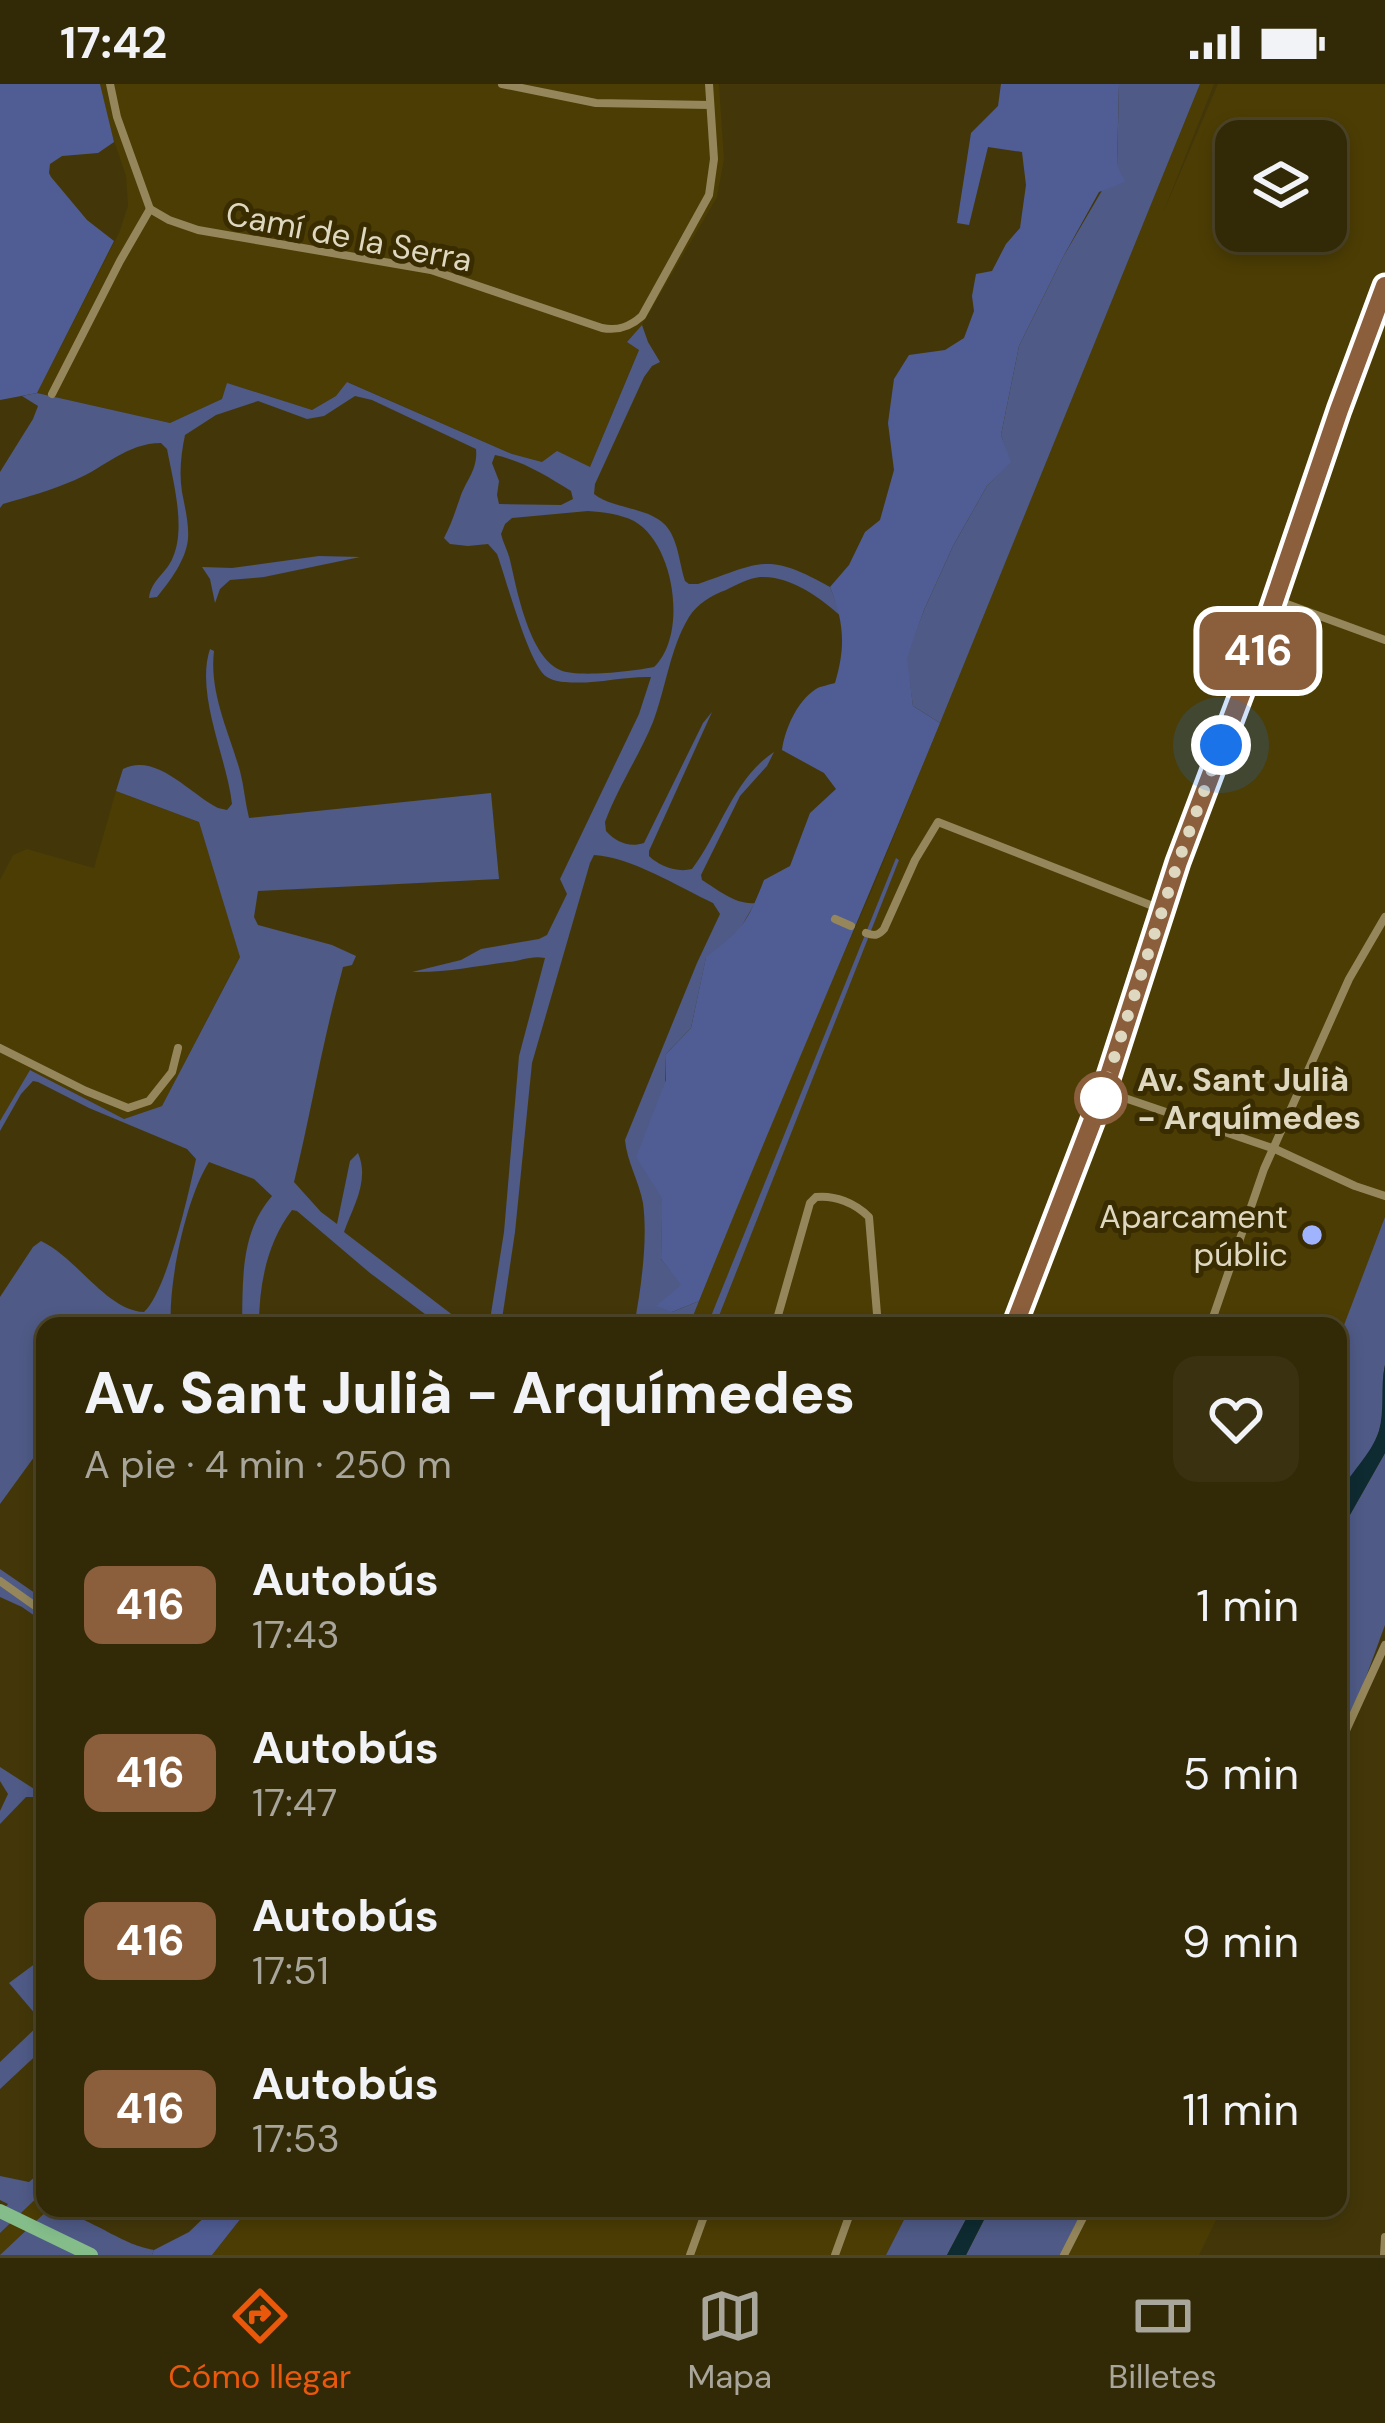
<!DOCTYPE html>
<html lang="es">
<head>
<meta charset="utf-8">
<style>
  body { margin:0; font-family:"DM Sans",sans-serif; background:#3a3111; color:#f1f3f6; height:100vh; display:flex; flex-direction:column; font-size:45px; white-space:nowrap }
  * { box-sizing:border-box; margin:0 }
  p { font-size:39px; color:#a8a69b }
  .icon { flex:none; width:66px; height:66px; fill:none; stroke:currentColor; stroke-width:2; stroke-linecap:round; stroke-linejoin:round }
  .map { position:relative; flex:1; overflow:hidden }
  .panel { position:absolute; left:36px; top:1233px; width:1311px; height:900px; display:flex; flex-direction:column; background:#322907; border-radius:24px; box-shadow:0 6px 18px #0003,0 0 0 3px #4d4528 }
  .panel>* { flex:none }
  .badge { padding:0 24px; border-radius:18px; font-size:42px; line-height:78px }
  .buttons { position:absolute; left:1215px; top:36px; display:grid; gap:24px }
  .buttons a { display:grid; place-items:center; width:132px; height:132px; border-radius:24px; background:#322907; box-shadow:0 6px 18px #0003,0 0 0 3px #4d4528; font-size:60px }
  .you { position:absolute; width:60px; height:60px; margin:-30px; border:9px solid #fff; border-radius:50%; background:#1a73e8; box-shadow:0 0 0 18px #1a73e833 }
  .map>.badge { position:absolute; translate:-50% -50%; box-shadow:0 0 0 6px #fff }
  .round { display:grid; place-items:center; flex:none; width:126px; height:126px; border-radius:24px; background:#3a3111 }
  .headline { display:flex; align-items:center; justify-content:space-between; height:204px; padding:0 48px }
  h1 { font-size:57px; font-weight:800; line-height:90px }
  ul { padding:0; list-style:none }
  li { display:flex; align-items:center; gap:36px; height:168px; padding:0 48px }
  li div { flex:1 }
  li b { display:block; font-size:45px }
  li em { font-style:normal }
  li .badge { min-width:132px; font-weight:700; text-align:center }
  .status { display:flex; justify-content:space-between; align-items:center; height:84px; padding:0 60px; background:#322907; direction:ltr }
  .status svg { height:33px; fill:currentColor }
  .tabs { display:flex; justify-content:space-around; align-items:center; height:168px; border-top:3px solid #4d4528; background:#322907; font-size:33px; color:#a8a69b }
  .tabs a { display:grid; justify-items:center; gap:6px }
  .tabs .on { color:#ea580c }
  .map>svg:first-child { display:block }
  .built { fill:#4c3d04; fill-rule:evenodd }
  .green { fill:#4f5a86; fill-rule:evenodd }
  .forest { fill:#505d94 }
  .water { fill:#0e2b31 }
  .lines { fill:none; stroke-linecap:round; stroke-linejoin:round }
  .minor { stroke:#95875b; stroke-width:8 }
  .trunk { stroke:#84bc8a; stroke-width:14 }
  .line-casing { stroke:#fff; stroke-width:27 }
  .line { stroke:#8b5e3c; stroke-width:18 }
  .walk { stroke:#dfd8c1; stroke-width:12; stroke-dasharray:0 21.6 }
  .stop-dot { fill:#fff; stroke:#8b5e3c; stroke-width:6 }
  .poi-dot { fill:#a0b3fd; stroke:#392c00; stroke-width:4.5 }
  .labels { text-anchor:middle; stroke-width:10; stroke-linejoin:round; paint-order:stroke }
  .street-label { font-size:33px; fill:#dfd8c1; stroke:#392c00 }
  .stop-label { font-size:33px; font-weight:bold; fill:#dfd8c1; stroke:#392c00; text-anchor:start }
  .poi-label { font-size:33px; fill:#dfd8c1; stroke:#392c00; text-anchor:end }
</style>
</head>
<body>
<div class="status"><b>17:42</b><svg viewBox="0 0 49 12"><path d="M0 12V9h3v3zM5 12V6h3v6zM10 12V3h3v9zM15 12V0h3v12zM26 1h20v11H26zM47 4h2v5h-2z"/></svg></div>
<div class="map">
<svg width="1385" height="2171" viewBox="0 0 1385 2171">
  <rect width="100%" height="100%" fill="#433709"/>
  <!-- built -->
  <g class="built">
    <path d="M100 0H719L724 75 717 113 642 241 628 257 639 265 590 383 542 378 512 370 348 298 336 312 312 326 227 299 222 315 170 339 37 309 119 149 128 122 126 92 112 51Z"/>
    <path d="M1200 0H1214L1163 129 1218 0H1385V1133L1352 1224 1338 1257V1242H715L899 776 897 774 707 1242H689L791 989 872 806ZM1236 57H1326V147H1236Z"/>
    <path d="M116 707 199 738 240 872 162 1022 124 1035 31 986 0 1037V796L13 771 27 765 94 784Z"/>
    <path d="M45 2106V2124H50L0 2171V2149Z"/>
    <path d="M249 2124H910L886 2171H212Z"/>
    <path d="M1084 2124H1222L1199 2171H1060Z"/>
  </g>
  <!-- green -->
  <g class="green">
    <path d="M1119 0H1200L940 639 913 622 906 574 924 526 953 462 987 402 1010 378 1001 351 1019 262 1063 173 1117 81Z"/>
    <path d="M642 241 648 258 660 278 652 282 644 293 595 400 594 410C615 427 657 422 671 449 679 464 680 482 685 497L689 500H698C761 479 766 467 830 503L842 533C821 514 790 491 760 493 749 494 736 501 726 506 712 511 697 520 689 533 670 564 666 604 653 638 639 672 618 703 605 738L606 747C616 758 629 764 644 759L703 639 712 628 649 767V772C659 782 677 789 692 785 720 748 734 694 774 668L767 682 740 712 701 791 702 796C718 806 736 821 755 819L737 850 706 874 691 944 666 970 661 1175 682 1201 672 1228 699 1217 689 1242H634C641 1205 648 1156 643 1119 639 1097 627 1078 625 1056L697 879 720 830 713 819C679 803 631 773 594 771L590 779 532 979 515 1148 501 1242H489L504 1148 519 972 545 874C532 871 521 877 508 878 476 882 444 889 412 888L461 876 481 865 539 855 547 851 567 810 560 795 639 630 651 593C623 592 594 601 565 598 561 598 551 596 547 593 529 582 506 494 497 470L488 460 468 462 450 460 444 454C451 441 455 428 460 414 466 396 478 386 476 365L372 316 355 312 324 332 307 335 258 317 216 331 185 351C181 370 179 389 182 408 185 424 189 439 188 455 186 476 170 497 157 513L149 514C151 496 167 489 173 473 186 443 173 397 167 365L161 359C127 359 104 384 75 396 52 406 27 413 3 420L0 424V388L33 335 38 322 22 312 37 309 170 339 222 315 227 299 312 326 336 312 347 298 512 370 542 378 557 367 590 383 639 266 627 258ZM495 371C523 377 547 392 571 407L573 415 561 421 499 420 497 411 499 397 492 379ZM588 427C603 428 620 430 634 437 675 460 688 551 654 583 635 587 577 594 560 586 529 572 517 506 510 476 508 467 503 459 501 450L505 440 512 434Z"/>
    <path d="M319 472 360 473 264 493 230 496 220 505 215 519 210 495 202 483 232 484Z"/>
    <path d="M210 565 214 567C209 609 229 648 240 687 244 702 245 718 249 734L491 709 499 795 258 807 254 833 258 841 332 861 356 872 352 881 343 883 341 891C322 959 311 1029 294 1098L321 1128 337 1140 350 1077 358 1069C370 1096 353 1123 344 1148L467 1242H441L370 1189 297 1127 292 1126C267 1159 259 1200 259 1242H242C243 1195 240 1149 272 1112L254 1095 209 1078C186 1114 168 1199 171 1242 157 1242 138 1236 126 1242H45V1358L0 1420V1213L33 1163 41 1157C76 1173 107 1227 144 1228 167 1207 189 1108 196 1075L187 1065 89 1024 38 998 33 997 21 1010 0 1047V1037L30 986 124 1035 162 1022 240 873 199 738 116 707 123 685C156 668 190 710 218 724L227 726 232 720C227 674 195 610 210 565Z"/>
    <path d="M896 774 899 776 715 1242H707Z"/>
    <path d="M1385 1133V1281C1381 1298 1385 1312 1383 1329 1380 1361 1354 1389 1338 1415V1257Z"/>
    <path d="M1385 1369V1541L1362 1604 1338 1652V1452Z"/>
    <path d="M0 1485 45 1516V1539L22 1523 0 1513Z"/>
    <path d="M0 1683 45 1712V1720L33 1713H26L0 1740V1727L8 1710 0 1697Z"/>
    <path d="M45 1868V1963L0 2005V1978L42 1938 9 1899 36 1879Z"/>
    <path d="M45 2084V2106L0 2149V2130L8 2120 0 2116V2092L29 2098Z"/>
    <path d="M50 2124H63L67 2130C97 2138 123 2161 154 2166L152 2171H0Z"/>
    <path d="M910 2124H972L947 2171H886Z"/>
    <path d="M990 2124H1084L1060 2171H966Z"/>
  </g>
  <!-- forest -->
  <g class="forest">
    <path d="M0 0H100L114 58 98 69 62 72 50 80 49 89 51 93 87 136 114 157 37 309 0 316Z"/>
    <path d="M1001 0H1119L1117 81 1125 98 1099 108 1063 173 1019 262 1001 351 1011 378 987 402 953 462 924 526 907 574 913 622 940 639C861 832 777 1023 699 1217L672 1228 656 1222 681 1201 661 1175 662 1114 636 1073 666 996V970L691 944 706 873C743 845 747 839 764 796L790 782 810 729 836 705 824 689 782 666C785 645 797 617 816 605 818 603 832 600 835 599 846 562 844 538 830 503L849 481 865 448 880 436 894 386 888 339 894 295 909 271 945 266 964 254 974 227 972 212 976 190 992 187 1006 160 1020 144 1026 101 1022 68 988 63 969 141 957 139 971 49 998 22Z"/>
    <path d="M214 2124H249L212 2171H152L154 2166 189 2148Z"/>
  </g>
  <!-- water -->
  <g class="water">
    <path d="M1385 1281V1369L1338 1452C1338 1440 1335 1424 1339 1413 1348 1389 1371 1372 1379 1347 1385 1325 1380 1303 1385 1281Z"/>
    <path d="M972 2124H990L966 2171H947Z"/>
  </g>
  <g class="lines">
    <!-- minor -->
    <g class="minor">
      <path d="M110 0 117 33 150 125"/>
      <path d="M502 0 596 19 710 21"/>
      <path d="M150 125 169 136 198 146 431 186 602 244C618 247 630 243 642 232L709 111 714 75 709 0"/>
      <path d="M52 310 120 177 150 125"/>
      <path d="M1276 516 1385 556"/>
      <path d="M835 835 851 842"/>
      <path d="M866 849C874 852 878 852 884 845L915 776 938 738 1163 826"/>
      <path d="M0 964 86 1007 128 1024 149 1017 172 988 178 964"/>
      <path d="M1104 1007 1275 1065 1355 1102 1385 1112"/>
      <path d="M775 1242 810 1119 816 1113C835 1111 855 1119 869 1133L878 1242"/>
      <path d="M1014 1242 1104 1007 1178 778 1253 579 1339 326 1385 202"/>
      <path d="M1210 1242 1264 1085 1349 895 1385 833"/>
      <path d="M0 1497 45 1529"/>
      <path d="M1338 1664 1385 1561"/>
      <path d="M690 2171 707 2124"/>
      <path d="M835 2171 852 2124"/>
      <path d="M1064 2171 1088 2124"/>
      <path d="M1384 2171 1385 2153"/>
    </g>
    <!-- trunk -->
    <path class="trunk" d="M0 2127 91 2171"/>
  </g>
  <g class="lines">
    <defs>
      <path id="line" d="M1014 1242 1104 1007 1178 778 1253 579 1339 326 1385 202"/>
    </defs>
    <!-- line casing -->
    <use href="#line" class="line-casing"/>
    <!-- line -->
    <use href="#line" class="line"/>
    <!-- walk -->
    <path class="walk" d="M1101 1014 1178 778 1221 661"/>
  </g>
  <!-- markers -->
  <circle class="stop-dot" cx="1101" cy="1014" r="24"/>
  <circle class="poi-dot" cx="1312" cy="1151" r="12"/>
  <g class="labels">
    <!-- street labels -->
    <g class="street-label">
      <text transform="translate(349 152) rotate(11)" y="12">Camí de la Serra</text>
    </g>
    <!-- stop labels -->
    <g class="stop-label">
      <text x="1137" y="1007">Av. Sant Julià<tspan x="1137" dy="38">- Arquímedes</tspan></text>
    </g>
    <!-- poi labels -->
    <g class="poi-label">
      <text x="1288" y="1144">Aparcament<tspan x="1288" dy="38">públic</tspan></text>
    </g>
  </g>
</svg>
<div class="buttons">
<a><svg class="icon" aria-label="layers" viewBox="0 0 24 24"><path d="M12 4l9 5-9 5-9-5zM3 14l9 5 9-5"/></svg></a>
</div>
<div class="you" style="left:1221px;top:661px"></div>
<b class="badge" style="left:1258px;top:567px;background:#8b5e3c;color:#fff">416</b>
<section class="panel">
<div class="headline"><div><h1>Av. Sant Julià - Arquímedes</h1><p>A pie · 4 min · 250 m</p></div><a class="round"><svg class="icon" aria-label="heart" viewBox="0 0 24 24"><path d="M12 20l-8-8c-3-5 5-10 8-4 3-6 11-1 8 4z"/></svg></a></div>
<ul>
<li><span class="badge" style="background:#8b5e3c;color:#fff">416</span><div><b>Autobús</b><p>17:43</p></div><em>1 min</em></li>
<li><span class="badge" style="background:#8b5e3c;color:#fff">416</span><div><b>Autobús</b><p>17:47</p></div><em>5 min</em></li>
<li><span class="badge" style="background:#8b5e3c;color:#fff">416</span><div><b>Autobús</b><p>17:51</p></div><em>9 min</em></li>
<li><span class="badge" style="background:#8b5e3c;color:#fff">416</span><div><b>Autobús</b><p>17:53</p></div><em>11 min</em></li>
</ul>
</section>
</div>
<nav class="tabs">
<a class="on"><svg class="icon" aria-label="directions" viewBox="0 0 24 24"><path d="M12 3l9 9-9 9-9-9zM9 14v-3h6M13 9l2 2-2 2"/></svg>Cómo llegar</a>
<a><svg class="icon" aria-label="map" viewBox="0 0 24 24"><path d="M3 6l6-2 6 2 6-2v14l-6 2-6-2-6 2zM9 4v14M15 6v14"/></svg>Mapa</a>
<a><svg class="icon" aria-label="tickets" viewBox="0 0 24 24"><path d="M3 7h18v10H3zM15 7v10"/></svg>Billetes</a>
</nav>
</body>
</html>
